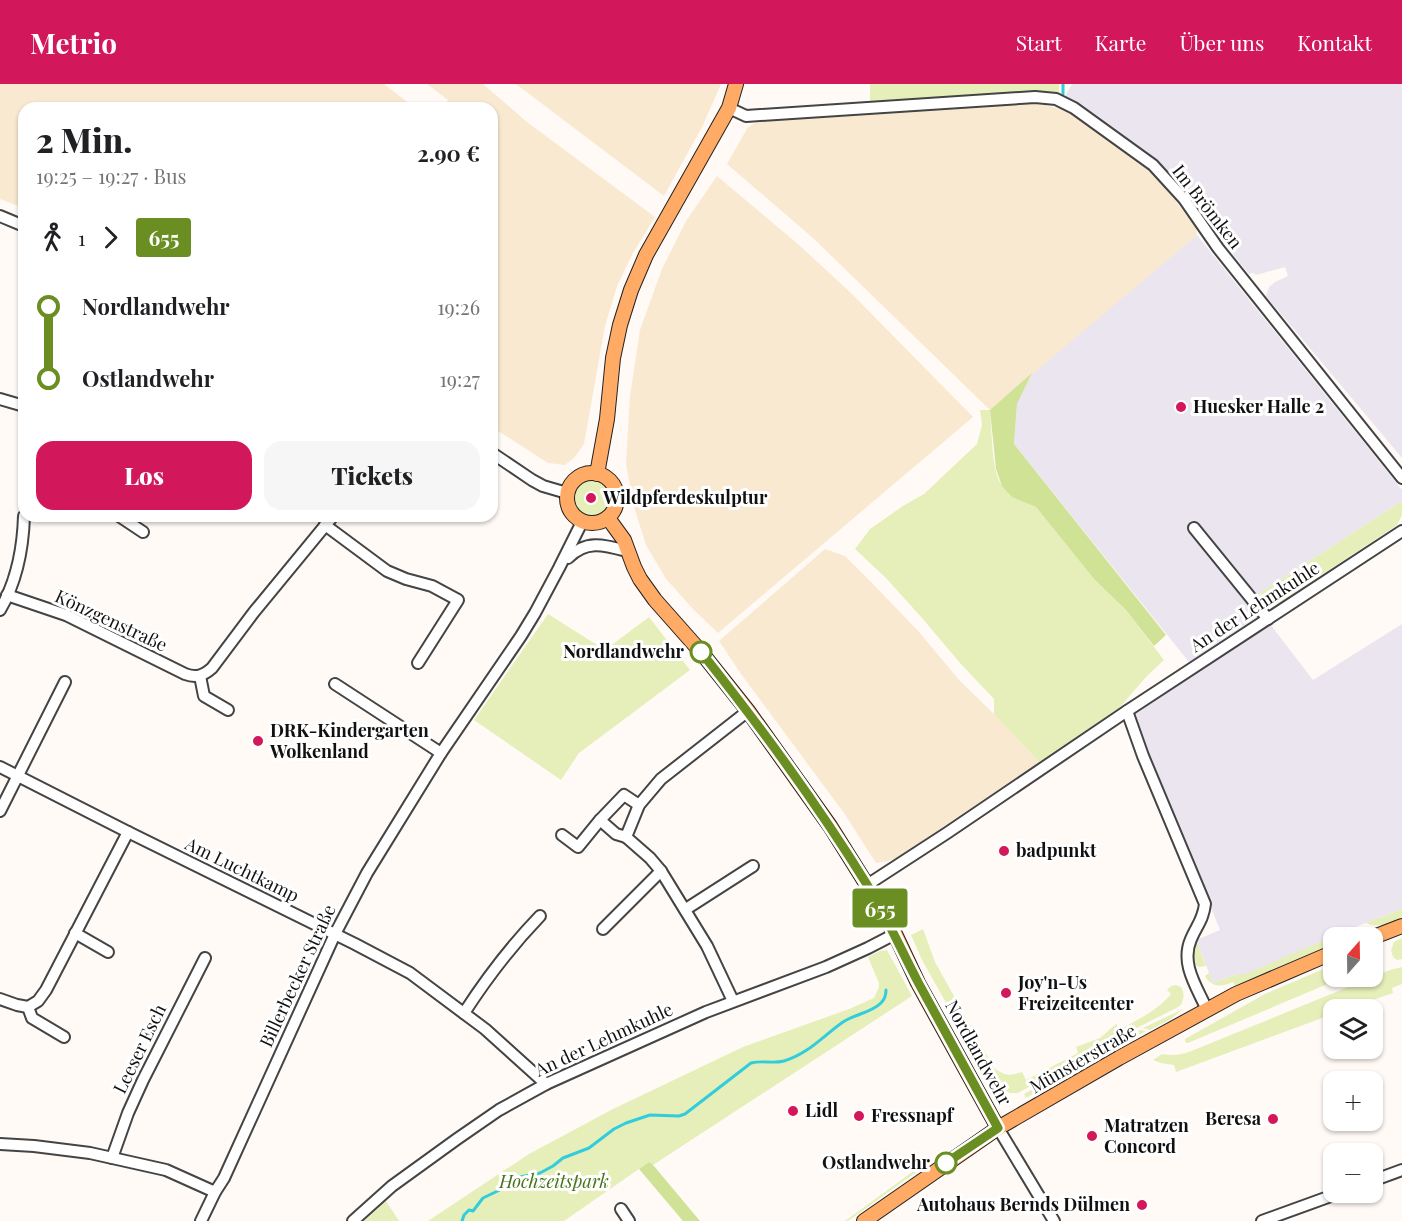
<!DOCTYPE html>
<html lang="de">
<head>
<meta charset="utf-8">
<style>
  body { margin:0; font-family:"Playfair Display",serif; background:#f6f6f6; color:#202124; height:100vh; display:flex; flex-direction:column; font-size:22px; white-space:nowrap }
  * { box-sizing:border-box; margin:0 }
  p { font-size:20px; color:#757577 }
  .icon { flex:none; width:33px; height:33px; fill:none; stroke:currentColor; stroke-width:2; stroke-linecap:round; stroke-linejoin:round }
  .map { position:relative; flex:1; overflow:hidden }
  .panel { position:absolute; left:18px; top:18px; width:480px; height:420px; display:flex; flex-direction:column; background:#fff; border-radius:18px; box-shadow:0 2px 4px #0004 }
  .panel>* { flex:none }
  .badge { padding:0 12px; border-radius:4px; font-size:21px; line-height:39px }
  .needle { width:39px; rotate:20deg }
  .tools { position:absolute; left:1323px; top:843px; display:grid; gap:12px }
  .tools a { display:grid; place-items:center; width:60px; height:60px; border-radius:12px; background:#fff; box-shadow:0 2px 4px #0004; font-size:30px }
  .map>.badge { position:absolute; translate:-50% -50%; box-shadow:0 0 0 3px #fff }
  .legs { display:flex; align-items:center; gap:9px; height:66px; padding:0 18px; font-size:20px }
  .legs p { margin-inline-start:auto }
  .headline { display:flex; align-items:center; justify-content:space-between; height:102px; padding:0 18px }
  h1 { font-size:33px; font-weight:800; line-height:45px }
  .primary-button { display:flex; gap:12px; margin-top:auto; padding:12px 18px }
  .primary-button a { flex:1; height:69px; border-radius:18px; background:#d2185a; color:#fff; font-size:24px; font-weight:800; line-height:69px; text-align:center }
  .primary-button a+a { background:#f6f6f6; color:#202124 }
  ul { padding:0 18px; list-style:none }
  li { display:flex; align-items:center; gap:21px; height:72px; font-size:22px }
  li i { display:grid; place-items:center; width:9px; height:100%; margin:0 8px; background:currentColor }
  li i::after { content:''; width:15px; height:15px; margin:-8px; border:4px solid; border-radius:50%; background:#fff }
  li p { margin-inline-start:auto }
  li:first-child i { background:linear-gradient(#0000 50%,currentColor 0) }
  li:last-child i { background:linear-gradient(currentColor 50%,#0000 0) }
  header { display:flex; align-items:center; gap:36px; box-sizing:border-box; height:84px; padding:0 30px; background:#d2185a; color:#fff }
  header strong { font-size:28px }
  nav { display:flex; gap:33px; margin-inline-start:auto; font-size:21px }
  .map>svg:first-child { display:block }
  .industrial { fill:#ebe5f0 }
  .farmland { fill:#f9e9d1 }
  .green { fill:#e6efb9 }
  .forest { fill:#cfe296 }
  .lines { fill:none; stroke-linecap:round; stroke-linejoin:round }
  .stream { stroke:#32ccdc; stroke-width:3 }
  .minor-casing { stroke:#444; stroke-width:14 }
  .major-casing { stroke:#222; stroke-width:16 }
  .minor { stroke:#fff; stroke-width:10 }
  .major { stroke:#ffaa65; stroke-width:14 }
  .line-1-casing { stroke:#fff; stroke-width:14 }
  .line-1 { stroke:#6b8e23; stroke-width:9 }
  .poi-dot { fill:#d2185a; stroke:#fff; stroke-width:2 }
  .stop-1-dot { fill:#fff; stroke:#6b8e23; stroke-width:3 }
  .labels { text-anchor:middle; stroke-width:6; stroke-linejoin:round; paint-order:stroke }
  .street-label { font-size:18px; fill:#111; stroke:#fff }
  .poi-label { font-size:18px; font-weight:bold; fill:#111; stroke:#fff; text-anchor:start }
  .stop-label { font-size:18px; font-weight:bold; fill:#111; stroke:#fff; text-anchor:end }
  .park-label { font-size:18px; font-style:italic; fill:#467218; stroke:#fff }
</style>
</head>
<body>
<header>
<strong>Metrio</strong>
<nav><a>Start</a><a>Karte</a><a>Über uns</a><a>Kontakt</a></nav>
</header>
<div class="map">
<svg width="1402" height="1137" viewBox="0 0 1402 1137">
  <rect width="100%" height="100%" fill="#fffaf5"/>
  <!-- industrial -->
  <g class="industrial">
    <path d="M1072 0H1402V374L1266 212 1269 203 1275 198 1288 192 1285 183 1256 191 1253 189 1249 190 1159 78 1073 18 1064 14Z"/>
    <path d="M1197 151 1402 406V417L1260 509 1270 540 1313 596 1402 540V825L1348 846 1245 891 1238 890 1213 899 1196 856 1220 846 1133 631 1197 588 1014 360 1017 320 1032 289Z"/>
  </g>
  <!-- farmland -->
  <g class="farmland">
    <path d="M0 0H384L415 24H24V124L0 115Z"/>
    <path d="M427 0H483L527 38 655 133 633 169 617 202 605 242 584 360 575 373 565 381 548 379 492 343V24H442L448 16Z"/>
    <path d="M516 0H721L703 41 664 112Z"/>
    <path d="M1017 19 1046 21 1064 26 1087 38 1128 67 1154 90 1196 143 1197 151 990 326 813 154 727 80 748 43 755 39 765 37 939 24Z"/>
    <path d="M717 92 799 161 852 210 973 333 718 549 694 526 666 495 646 461 634 423 626 380 630 312 640 246 662 185 686 137Z"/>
    <path d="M825 465 845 472 873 500 919 548 960 597 994 630 1039 678 897 774 888 777 876 779 844 729 741 590 719 557Z"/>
  </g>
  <!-- green -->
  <g class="green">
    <path d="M870 0H1059V12L1035 9 870 18Z"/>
    <path d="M980 326H990C992 345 991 384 1001 400 1006 408 1027 419 1036 423L1094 495 1126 526 1164 576 1146 593 1119 624 1039 678 994 630V615L960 579 922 534 886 494 855 465 870 445 903 422 924 410 977 360 982 341Z"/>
    <circle cx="592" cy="414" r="18"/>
    <path d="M1402 417V431L1397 441 1279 519 1274 520 1260 509Z"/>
    <path d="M548 530 605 566 649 533 690 586 579 669 561 696 474 636Z"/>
    <path d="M1402 825V835C1390 839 1378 845 1366 839Z"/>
    <path d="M923 845 935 878 994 984C1005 992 1009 992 1022 988L1026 996 1078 969 1076 963 1100 954 1116 940 1121 945C1139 935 1158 926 1171 910L1167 906C1171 901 1175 900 1181 903 1185 910 1184 915 1180 922L1129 948 1018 1009H1010L1001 1005 976 972 922 876 911 851Z"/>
    <path d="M1348 846 1349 848 1345 853 1334 854 1333 860 1235 902 1233 898C1222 903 1212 904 1205 892L1209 889 1213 899 1238 890H1245Z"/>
    <path d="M1402 854V875L1397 876 1393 873 1391 866 1394 858Z"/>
    <path d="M1196 856 1206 882 1199 883 1196 881 1193 867Z"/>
    <path d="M887 866 912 912 653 1081 649 1078 564 1137H428L529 1070 613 1025 743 963 849 925 874 914 879 903V899L868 873 880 867Z"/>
    <path d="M1333 881 1334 892 1344 893 1188 959 1185 958V955L1265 910Z"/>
    <path d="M1402 883V900L1392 904 1393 909 1347 925 1334 926 1333 930 1176 988 1174 981 1161 979 1153 976 1162 970C1172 972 1180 971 1189 968L1390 886Z"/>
    <path d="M1183 925 1171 935 1150 946 1143 944Z"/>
    <path d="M1140 946 1146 947 1026 1014 1024 1010Z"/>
    <path d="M922 1081 923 1082 915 1089 848 1137H845Z"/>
    <path d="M386 1117 399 1137H364Z"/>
  </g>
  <!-- forest -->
  <g class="forest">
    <path d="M1032 289 1017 320 1014 360 1166 551 1154 562 1126 526 1094 495 1036 423 1012 413 1002 402 996 385 990 326Z"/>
    <path d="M649 1078 653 1081 700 1137H683L639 1085Z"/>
  </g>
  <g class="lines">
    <!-- stream -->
    <g class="stream">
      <path d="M1063 10V0"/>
      <path d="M462 1137 464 1131 469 1126 473 1127 483 1114 508 1102 520 1093 540 1089 553 1082 563 1074 589 1064 614 1045 626 1039 650 1031 679 1032 685 1030 751 979C762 976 773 980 784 977 808 970 823 952 843 938 855 930 871 929 881 919 885 915 886 911 886 906"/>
    </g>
    <defs>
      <g id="minor">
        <path d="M729 24 746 32 1035 13 1056 15 1074 24 1153 81 1184 115 1218 164 1402 394"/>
        <path d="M0 132 24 142"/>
        <path d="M0 315 24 322"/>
        <path d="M492 369 532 396 543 402 567 409"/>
        <path d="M119 432 143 448"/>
        <path d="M325 441 387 487 406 495 432 502 458 516 418 579"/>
        <path d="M1194 444 1268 535"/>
        <path d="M568 474C586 455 605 461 627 467"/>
        <path d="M7 511 66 531 185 590C196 594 203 592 212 584L254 528 333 432"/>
        <path d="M0 526C17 497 23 465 24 432"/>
        <path d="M200 592 204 612 228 626"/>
        <path d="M335 600 441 669"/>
        <path d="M1127 627 1143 672 1205 820C1203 836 1197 841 1191 855 1180 880 1197 903 1207 926"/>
        <path d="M0 683 128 748 355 860 410 889 485 945 546 1000"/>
        <path d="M0 727 65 598"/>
        <path d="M562 751 578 763 600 736"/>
        <path d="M626 753 616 750 600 736 624 711 639 721"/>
        <path d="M867 801 947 749 1127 627 1402 447"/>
        <path d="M686 825 753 782"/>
        <path d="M603 845 661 787"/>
        <path d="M75 849 108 868"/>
        <path d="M0 915 17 921 28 923 38 917 46 906 128 748"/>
        <path d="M733 917 707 862 661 787 650 774 626 753 639 721 661 695 748 627"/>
        <path d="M28 923 32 934 64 953"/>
        <path d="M464 929C486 895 512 861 540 832"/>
        <path d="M998 1044 1054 1137"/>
        <path d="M0 1060 34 1062 90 1069 166 1086 215 1108"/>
        <path d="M112 1074 128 1029 143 996 205 874"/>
        <path d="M1372 1097 1402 1086"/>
        <path d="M621 1125 629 1137"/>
        <path d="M201 1137 215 1108 224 1094 335 850 367 789 441 669 521 552 535 529 559 484 582 438"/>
        <path d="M353 1137 392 1102 457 1055 499 1026 546 1000 706 928 826 883 868 864 895 850"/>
        <path d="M1262 1137 1342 1108"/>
      </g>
      <g id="major">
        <circle cx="592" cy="414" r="25"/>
        <path d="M597 390 607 335 613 274 620 241 631 206 646 171 729 24 736 0"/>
        <path d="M608 434 624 456 634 483 640 495 655 516 701 568 748 627 830 742 867 801 895 850 918 899 998 1044"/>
        <path d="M1371 854 1402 842"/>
        <path d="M864 1137 998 1044 1119 974 1236 910 1334 868"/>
      </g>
    </defs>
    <!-- minor casing -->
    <use href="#minor" class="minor-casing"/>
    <!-- major casing -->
    <use href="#major" class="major-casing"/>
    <!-- minor -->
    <use href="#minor" class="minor"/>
    <!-- major -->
    <use href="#major" class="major"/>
  </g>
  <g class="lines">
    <defs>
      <path id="line-1" d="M701 568C760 642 816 718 866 799 886 831 901 866 919 900 945 948 972 996 998 1044L946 1079"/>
    </defs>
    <!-- line-1 casing -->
    <use href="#line-1" class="line-1-casing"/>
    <!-- line-1 -->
    <use href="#line-1" class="line-1"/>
  </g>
  <!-- markers -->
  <g class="poi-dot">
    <circle cx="1181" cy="323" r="6"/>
    <circle cx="591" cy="414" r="6"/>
    <circle cx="258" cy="657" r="6"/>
    <circle cx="1004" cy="767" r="6"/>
    <circle cx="1006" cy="909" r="6"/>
    <circle cx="793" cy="1027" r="6"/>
    <circle cx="859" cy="1032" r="6"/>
    <circle cx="1273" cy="1035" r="6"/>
    <circle cx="1092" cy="1052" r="6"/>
    <circle cx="1142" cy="1121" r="6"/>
  </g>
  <g class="stop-1-dot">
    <circle cx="701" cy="568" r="10"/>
    <circle cx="946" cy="1079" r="10"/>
  </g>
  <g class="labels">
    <!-- street labels -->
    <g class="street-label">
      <text transform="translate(1207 123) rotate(52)" y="6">Im Brömken</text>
      <text transform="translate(1255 523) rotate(-33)" y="6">An der Lehmkuhle</text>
      <text transform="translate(111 537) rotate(25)" y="6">Könzgenstraße</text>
      <text transform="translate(242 786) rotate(26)" y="6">Am Luchtkamp</text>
      <text transform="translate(298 892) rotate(-65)" y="6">Billerbecker Straße</text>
      <text transform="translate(604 956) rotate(-25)" y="6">An der Lehmkuhle</text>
      <text transform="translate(140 965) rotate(-64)" y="6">Leeser Esch</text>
      <text transform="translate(978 969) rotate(61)" y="6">Nordlandwehr</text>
      <text transform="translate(1083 975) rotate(-30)" y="6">Münsterstraße</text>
    </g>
    <!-- poi labels -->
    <g class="poi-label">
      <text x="1193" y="329">Huesker Halle 2</text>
      <text x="603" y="420">Wildpferdeskulptur</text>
      <text x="270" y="653">DRK-Kindergarten<tspan x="270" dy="21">Wolkenland</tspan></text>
      <text x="1016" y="773">badpunkt</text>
      <text x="1018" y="905">Joy'n-Us<tspan x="1018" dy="21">Freizeitcenter</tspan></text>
      <text x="805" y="1033">Lidl</text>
      <text x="871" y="1038">Fressnapf</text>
      <text x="1261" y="1041" text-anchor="end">Beresa</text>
      <text x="1104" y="1048">Matratzen<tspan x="1104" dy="21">Concord</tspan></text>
      <text x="1130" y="1127" text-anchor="end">Autohaus Bernds Dülmen</text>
    </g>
    <!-- stop labels -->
    <g class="stop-label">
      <text x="684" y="574">Nordlandwehr</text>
      <text x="930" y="1085">Ostlandwehr</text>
    </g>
    <!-- park labels -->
    <g class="park-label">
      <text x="554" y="1104">Hochzeitspark</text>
    </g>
  </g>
</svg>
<div class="tools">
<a><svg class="needle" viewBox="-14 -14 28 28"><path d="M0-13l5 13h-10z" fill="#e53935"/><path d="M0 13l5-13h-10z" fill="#757577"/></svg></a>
<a><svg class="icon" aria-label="layers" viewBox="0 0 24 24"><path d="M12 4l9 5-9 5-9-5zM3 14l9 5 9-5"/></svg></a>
<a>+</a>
<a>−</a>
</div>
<b class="badge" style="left:880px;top:824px;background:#6b8e23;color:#fff">655</b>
<section class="panel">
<div class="headline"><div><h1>2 Min.</h1><p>19:25 – 19:27 · Bus</p></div><b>2.90 €</b></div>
<div class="legs"><svg class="icon" aria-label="walk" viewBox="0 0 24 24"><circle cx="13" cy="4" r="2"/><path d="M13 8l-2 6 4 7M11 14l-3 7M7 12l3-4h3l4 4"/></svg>1<svg class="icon" aria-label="forward" viewBox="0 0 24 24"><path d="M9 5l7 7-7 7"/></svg><b class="badge" style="background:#6b8e23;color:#fff">655</b></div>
<ul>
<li><i style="color:#6b8e23"></i><b>Nordlandwehr</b><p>19:26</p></li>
<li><i style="color:#6b8e23"></i><b>Ostlandwehr</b><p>19:27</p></li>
</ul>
<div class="primary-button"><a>Los</a><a>Tickets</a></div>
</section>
</div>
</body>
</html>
